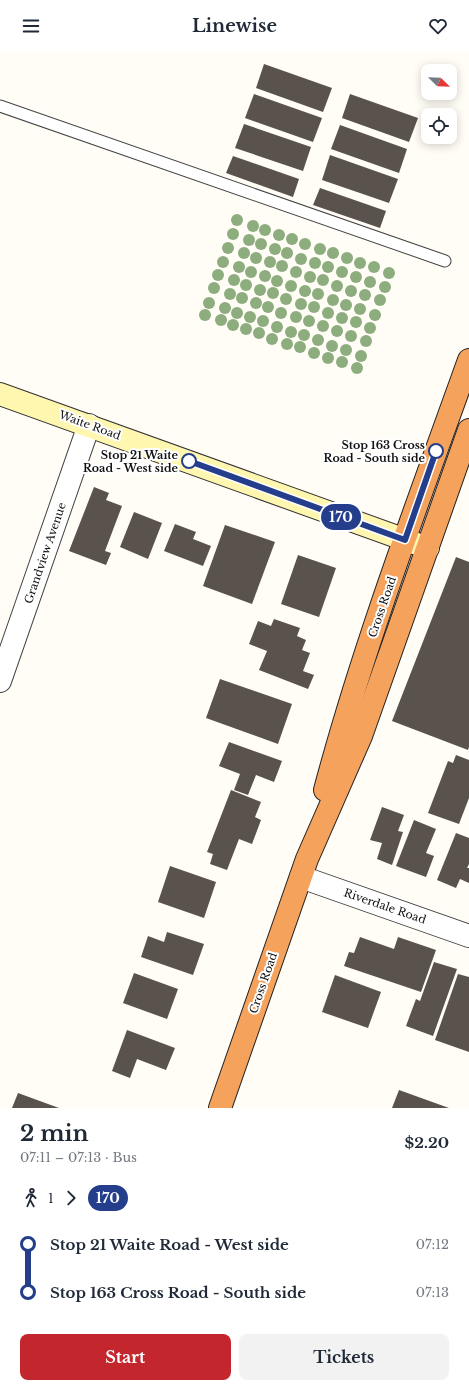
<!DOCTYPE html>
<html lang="en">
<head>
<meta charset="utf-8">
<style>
  body { margin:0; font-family:"Libre Baskerville",serif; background:#f2f2f3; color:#1f2937; height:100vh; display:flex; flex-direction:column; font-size:15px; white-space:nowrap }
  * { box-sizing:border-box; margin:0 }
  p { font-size:13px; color:#747a83 }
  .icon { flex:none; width:22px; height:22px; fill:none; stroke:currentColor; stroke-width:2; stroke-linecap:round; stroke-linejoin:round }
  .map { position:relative; height:1056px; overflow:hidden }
  .drawer { display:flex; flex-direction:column; background:#fff; flex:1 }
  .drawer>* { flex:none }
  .badge { padding:0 8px; border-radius:13px; font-size:14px; line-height:26px }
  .needle { width:26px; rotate:113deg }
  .fabs { position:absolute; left:421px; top:12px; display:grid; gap:8px }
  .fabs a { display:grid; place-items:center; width:36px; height:36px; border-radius:8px; background:#fff; box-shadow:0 2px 10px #0003; font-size:20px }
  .map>.badge { position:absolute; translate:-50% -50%; box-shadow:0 0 0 2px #fff }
  .legs { display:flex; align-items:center; gap:6px; height:44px; padding:0 20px; font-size:13px }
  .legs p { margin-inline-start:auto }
  .head { display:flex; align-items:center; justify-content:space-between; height:68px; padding:0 20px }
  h1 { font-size:22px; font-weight:700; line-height:30px }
  .primary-button { display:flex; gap:8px; margin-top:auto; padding:8px 20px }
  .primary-button a { flex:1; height:46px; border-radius:8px; background:#c4262e; color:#fff; font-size:16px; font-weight:700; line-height:46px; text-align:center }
  .primary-button a+a { background:#f2f2f3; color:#1f2937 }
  ul { padding:0 20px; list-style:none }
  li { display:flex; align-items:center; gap:14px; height:48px; font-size:15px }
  li i { display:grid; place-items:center; width:6px; height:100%; margin:0 5px; background:currentColor }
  li i::after { content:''; width:10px; height:10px; margin:-5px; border:3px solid; border-radius:50%; background:#fff }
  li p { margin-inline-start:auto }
  li:first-child i { background:linear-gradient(#0000 50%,currentColor 0) }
  li:last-child i { background:linear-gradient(currentColor 50%,#0000 0) }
  header { display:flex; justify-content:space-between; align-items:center; height:52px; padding:0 20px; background:#fff; font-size:18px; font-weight:700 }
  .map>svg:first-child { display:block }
  .building { fill:#5a524d }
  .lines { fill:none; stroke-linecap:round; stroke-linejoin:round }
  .lane-casing { stroke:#444; stroke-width:13 }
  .street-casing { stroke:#444; stroke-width:24 }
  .secondary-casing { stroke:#333; stroke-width:24 }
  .highway-casing { stroke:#222; stroke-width:24 }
  .lane { stroke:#fff; stroke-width:11 }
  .street { stroke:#fff; stroke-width:22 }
  .secondary { stroke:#fff6b0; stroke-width:22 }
  .highway { stroke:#f5a25d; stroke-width:22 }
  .tree { fill:#8dad7f }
  .line-1-casing { stroke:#fff; stroke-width:9 }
  .line-1 { stroke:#243e8c; stroke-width:6 }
  .stop-1-dot { fill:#fff; stroke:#243e8c; stroke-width:2 }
  .labels { text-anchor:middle; stroke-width:4; stroke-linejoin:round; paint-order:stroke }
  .street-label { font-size:11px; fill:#111; stroke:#fff }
  .stop-label { font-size:11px; font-weight:bold; fill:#111; stroke:#fff; text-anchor:end }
</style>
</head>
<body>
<header><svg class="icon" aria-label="menu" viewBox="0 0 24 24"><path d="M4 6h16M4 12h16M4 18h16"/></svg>Linewise<svg class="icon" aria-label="heart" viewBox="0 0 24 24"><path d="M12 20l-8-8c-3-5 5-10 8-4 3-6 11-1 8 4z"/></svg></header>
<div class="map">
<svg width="469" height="1056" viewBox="0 0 469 1056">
  <rect width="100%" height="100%" fill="#fffdf5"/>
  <!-- building -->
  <g class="building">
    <path d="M264 12 332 36 323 60 256 36Z"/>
    <path d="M254 42 322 66 313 90 245 66Z"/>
    <path d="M350 42 418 66 409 90 342 66Z"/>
    <path d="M244 72 311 95 303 119 235 96Z"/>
    <path d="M340 73 407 97 399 121 331 97Z"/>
    <path d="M330 103 398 127 389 151 322 128Z"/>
    <path d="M233 104 299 127 293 145 226 121Z"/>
    <path d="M320 136 386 159 380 176 313 153Z"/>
    <path d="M94 435 109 441 106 448 122 454 105 499 111 501 106 513 69 499Z"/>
    <path d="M134 460 162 471 148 507 120 495Z"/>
    <path d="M175 472 196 480 193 487 211 494 203 514 164 499Z"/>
    <path d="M225 473 275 490 252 552 203 534Z"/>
    <path d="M298 503 336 516 319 565 281 552Z"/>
    <path d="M456 505 469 510V695L468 698 392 669Z"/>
    <path d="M274 567 300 576 297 584 306 588 302 598 310 601 303 619 314 623 308 637 259 618 267 599 249 592 258 569 271 574Z"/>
    <path d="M220 627 292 652 278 692 206 666Z"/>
    <path d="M229 690 282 709 274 730 256 723 248 743 234 738 240 722 219 714Z"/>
    <path d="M456 703 469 708V746L459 772 428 761 448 709 453 711Z"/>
    <path d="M231 738 261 750 255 765 261 768 252 792 239 787 227 818 210 812 213 802 207 800Z"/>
    <path d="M382 755 404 763 398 779 403 780 392 813 377 807 382 791 370 788Z"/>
    <path d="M414 768 436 777 426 801 434 804 426 825 396 814Z"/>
    <path d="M456 781 469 786V812L467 816H469V831L460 827 456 836 437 828Z"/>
    <path d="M170 814 216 830 204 866 158 850Z"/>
    <path d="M167 880 204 892 193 923 141 905 148 884 164 890Z"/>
    <path d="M360 885 394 897 398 885 436 898 421 940 344 914 349 900 354 901Z"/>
    <path d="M434 910 457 917 433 984 406 974 416 947 420 949Z"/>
    <path d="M134 921 178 937 167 967 123 951Z"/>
    <path d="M458 922 469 925V1000L435 988Z"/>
    <path d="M335 923 381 940 368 976 322 960Z"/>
    <path d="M127 978 175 996 166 1018 137 1007 130 1026 112 1019Z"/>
    <path d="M399 1038 449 1056H392Z"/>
    <path d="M18 1041 59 1056H12Z"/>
  </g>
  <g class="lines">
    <defs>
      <path id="lane" d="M0 54 445 209"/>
      <g id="street">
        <path d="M0 629 89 373"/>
        <path d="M301 825 469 884"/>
      </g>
      <path id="secondary" d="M0 342 428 496"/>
      <g id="highway">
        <path d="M325 738C364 592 418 450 469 308"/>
        <path d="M220 1056 307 807 361 684 469 378"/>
      </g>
    </defs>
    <!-- lane casing -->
    <use href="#lane" class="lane-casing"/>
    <!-- street casing -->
    <use href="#street" class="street-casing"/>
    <!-- secondary casing -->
    <use href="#secondary" class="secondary-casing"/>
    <!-- highway casing -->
    <use href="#highway" class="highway-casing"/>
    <!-- lane -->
    <use href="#lane" class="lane"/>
    <!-- street -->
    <use href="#street" class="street"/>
    <!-- secondary -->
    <use href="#secondary" class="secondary"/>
    <!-- highway -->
    <use href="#highway" class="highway"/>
  </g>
  <!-- trees -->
  <g class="tree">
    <circle cx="237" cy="168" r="6"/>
    <circle cx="253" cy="174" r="6"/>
    <circle cx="265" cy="178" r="6"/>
    <circle cx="233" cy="182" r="6"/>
    <circle cx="279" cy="183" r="6"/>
    <circle cx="292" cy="187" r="6"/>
    <circle cx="249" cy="188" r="6"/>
    <circle cx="261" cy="192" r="6"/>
    <circle cx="305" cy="192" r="6"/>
    <circle cx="228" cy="196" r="6"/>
    <circle cx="275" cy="197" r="6"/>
    <circle cx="320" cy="197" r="6"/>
    <circle cx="244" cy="201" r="6"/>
    <circle cx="287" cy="201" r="6"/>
    <circle cx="333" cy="201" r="6"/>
    <circle cx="256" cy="206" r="6"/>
    <circle cx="347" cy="206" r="6"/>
    <circle cx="301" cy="207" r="6"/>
    <circle cx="223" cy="210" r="6"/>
    <circle cx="270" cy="210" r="6"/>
    <circle cx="315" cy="211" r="6"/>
    <circle cx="360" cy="211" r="6"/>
    <circle cx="282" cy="214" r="6"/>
    <circle cx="239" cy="215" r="6"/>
    <circle cx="328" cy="215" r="6"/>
    <circle cx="374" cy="215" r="6"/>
    <circle cx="251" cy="220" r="6"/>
    <circle cx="296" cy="220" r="6"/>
    <circle cx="342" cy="220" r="6"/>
    <circle cx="389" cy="221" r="6"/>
    <circle cx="218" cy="223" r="6"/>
    <circle cx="265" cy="224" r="6"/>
    <circle cx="310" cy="225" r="6"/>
    <circle cx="356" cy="225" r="6"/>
    <circle cx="234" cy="228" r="6"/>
    <circle cx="323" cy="228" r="6"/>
    <circle cx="277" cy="229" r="6"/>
    <circle cx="370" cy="230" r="6"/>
    <circle cx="246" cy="233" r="6"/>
    <circle cx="291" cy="234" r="6"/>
    <circle cx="337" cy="234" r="6"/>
    <circle cx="385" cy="235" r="6"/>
    <circle cx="214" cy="236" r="6"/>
    <circle cx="260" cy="238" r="6"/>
    <circle cx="305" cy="239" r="6"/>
    <circle cx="351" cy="239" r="6"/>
    <circle cx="273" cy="241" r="6"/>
    <circle cx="230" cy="242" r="6"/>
    <circle cx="318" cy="242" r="6"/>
    <circle cx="365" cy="243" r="6"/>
    <circle cx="242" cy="246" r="6"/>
    <circle cx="286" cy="247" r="6"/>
    <circle cx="333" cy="248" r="6"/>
    <circle cx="380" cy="248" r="6"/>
    <circle cx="209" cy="251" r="6"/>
    <circle cx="256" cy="251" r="6"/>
    <circle cx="301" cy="252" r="6"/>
    <circle cx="346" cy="253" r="6"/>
    <circle cx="268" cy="255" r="6"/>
    <circle cx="314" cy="255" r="6"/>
    <circle cx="225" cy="256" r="6"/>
    <circle cx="360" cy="257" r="6"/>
    <circle cx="237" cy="261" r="6"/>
    <circle cx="281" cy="261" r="6"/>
    <circle cx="328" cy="261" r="6"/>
    <circle cx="205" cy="263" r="6"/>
    <circle cx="375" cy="263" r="6"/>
    <circle cx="250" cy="265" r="6"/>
    <circle cx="296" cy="265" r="6"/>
    <circle cx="342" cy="266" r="6"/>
    <circle cx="221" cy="268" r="6"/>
    <circle cx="263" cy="269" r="6"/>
    <circle cx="309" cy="269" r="6"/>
    <circle cx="356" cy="270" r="6"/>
    <circle cx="233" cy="273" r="6"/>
    <circle cx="323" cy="274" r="6"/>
    <circle cx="277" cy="275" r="6"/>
    <circle cx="370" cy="276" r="6"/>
    <circle cx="246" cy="277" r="6"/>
    <circle cx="337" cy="279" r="6"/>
    <circle cx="291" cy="280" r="6"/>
    <circle cx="259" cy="281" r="6"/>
    <circle cx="304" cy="283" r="6"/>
    <circle cx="351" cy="284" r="6"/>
    <circle cx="272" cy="287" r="6"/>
    <circle cx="318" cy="288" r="6"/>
    <circle cx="366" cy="289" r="6"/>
    <circle cx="287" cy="292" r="6"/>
    <circle cx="332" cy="294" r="6"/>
    <circle cx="300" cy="295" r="6"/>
    <circle cx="346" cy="298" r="6"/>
    <circle cx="314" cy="301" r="6"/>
    <circle cx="361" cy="304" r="6"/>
    <circle cx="328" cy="306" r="6"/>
    <circle cx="342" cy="310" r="6"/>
    <circle cx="357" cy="316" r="6"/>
  </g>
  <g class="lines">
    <defs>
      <path id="line-1" d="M189 409 405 488 436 399"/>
    </defs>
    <!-- line-1 casing -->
    <use href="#line-1" class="line-1-casing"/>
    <!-- line-1 -->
    <use href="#line-1" class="line-1"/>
  </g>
  <!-- markers -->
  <g class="stop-1-dot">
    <circle cx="436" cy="399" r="7"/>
    <circle cx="189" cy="409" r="7"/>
  </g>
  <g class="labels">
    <!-- street labels -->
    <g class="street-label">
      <text transform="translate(90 373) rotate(20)" y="4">Waite Road</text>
      <text transform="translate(45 501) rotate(-71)" y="4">Grandview Avenue</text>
      <text transform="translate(382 555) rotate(-71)" y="4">Cross Road</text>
      <text transform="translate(385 854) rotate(19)" y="4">Riverdale Road</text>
      <text transform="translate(263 931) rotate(-71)" y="4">Cross Road</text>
    </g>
    <!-- stop labels -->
    <g class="stop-label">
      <text x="425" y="397">Stop 163 Cross<tspan x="425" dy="13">Road - South side</tspan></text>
      <text x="178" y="407">Stop 21 Waite<tspan x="178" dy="13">Road - West side</tspan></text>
    </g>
  </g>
</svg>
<div class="fabs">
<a><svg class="needle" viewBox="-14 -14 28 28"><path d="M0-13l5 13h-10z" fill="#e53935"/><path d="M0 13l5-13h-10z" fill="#747a83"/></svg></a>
<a><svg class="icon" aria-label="locate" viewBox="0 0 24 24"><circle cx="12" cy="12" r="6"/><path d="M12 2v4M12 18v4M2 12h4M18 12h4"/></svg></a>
</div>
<b class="badge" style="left:341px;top:465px;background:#243e8c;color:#fff">170</b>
</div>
<section class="drawer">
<div class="head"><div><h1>2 min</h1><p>07:11 – 07:13 · Bus</p></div><b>$2.20</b></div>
<div class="legs"><svg class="icon" aria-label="walk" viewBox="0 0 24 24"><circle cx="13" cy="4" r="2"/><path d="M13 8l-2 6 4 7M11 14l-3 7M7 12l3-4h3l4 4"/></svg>1<svg class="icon" aria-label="forward" viewBox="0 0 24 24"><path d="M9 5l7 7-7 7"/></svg><b class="badge" style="background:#243e8c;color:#fff">170</b></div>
<ul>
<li><i style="color:#243e8c"></i><b>Stop 21 Waite Road - West side</b><p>07:12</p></li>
<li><i style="color:#243e8c"></i><b>Stop 163 Cross Road - South side</b><p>07:13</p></li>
</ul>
<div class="primary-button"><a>Start</a><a>Tickets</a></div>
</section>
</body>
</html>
